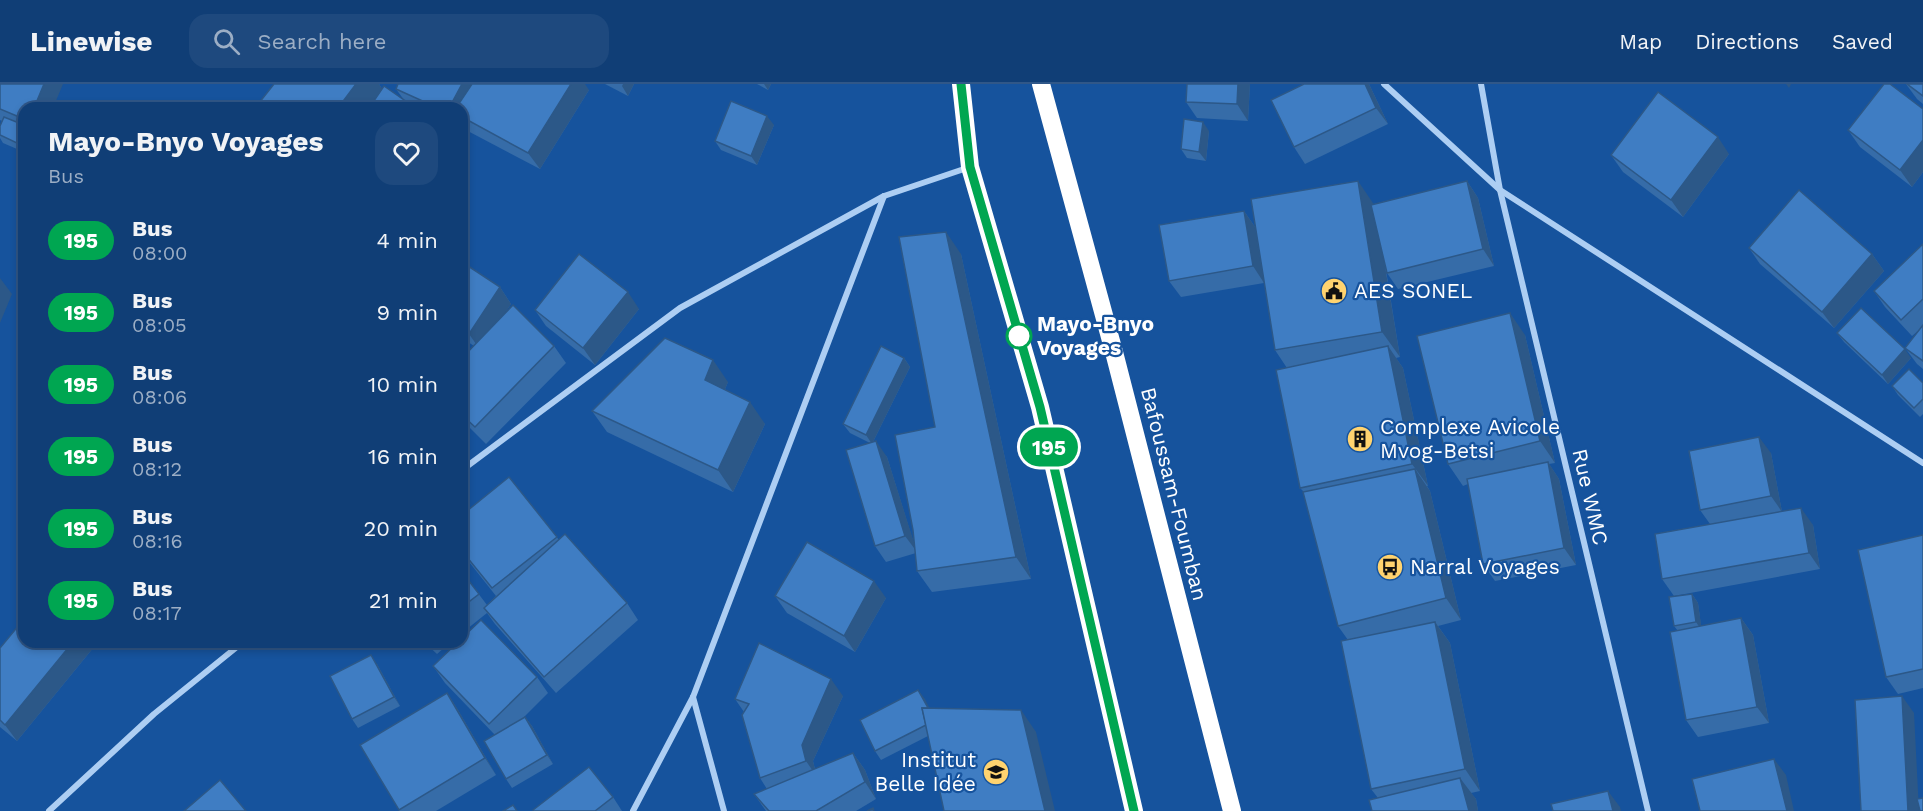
<!DOCTYPE html>
<html lang="en">
<head>
<meta charset="utf-8">
<style>
  body { margin:0; font-family:"Work Sans",sans-serif; background:#1e497e; color:#f1f3f6; height:100vh; display:flex; flex-direction:column; font-size:22px; white-space:nowrap }
  * { box-sizing:border-box; margin:0 }
  p { font-size:20px; color:#9caec5 }
  .icon { flex:none; width:33px; height:33px; fill:none; stroke:currentColor; stroke-width:2; stroke-linecap:round; stroke-linejoin:round }
  .map { position:relative; flex:1; overflow:hidden }
  .panel { position:absolute; left:18px; top:18px; width:450px; height:546px; display:flex; flex-direction:column; background:#103e76; border-radius:18px; box-shadow:0 3px 9px #0003,0 0 0 2px #305788 }
  .panel>* { flex:none }
  .badge { padding:0 12px; border-radius:20px; font-size:21px; line-height:39px }
  .map>.badge { position:absolute; translate:-50% -50%; box-shadow:0 0 0 3px #fff }
  .round { display:grid; place-items:center; flex:none; width:63px; height:63px; border-radius:18px; background:#1e497e }
  .overview { display:flex; align-items:center; justify-content:space-between; height:102px; padding:0 30px }
  h1 { font-size:28px; font-weight:700; line-height:45px }
  ul { padding:0; list-style:none }
  li { display:flex; align-items:center; gap:18px; height:72px; padding:0 30px }
  li div { flex:1 }
  li b { display:block; font-size:22px }
  li em { font-style:normal }
  li .badge { min-width:66px; font-weight:700; text-align:center }
  header { display:flex; align-items:center; gap:36px; box-sizing:border-box; height:84px; padding:0 30px; background:#103e76; border-bottom:2px solid #305788 }
  header strong { font-size:28px }
  nav { display:flex; gap:33px; margin-inline-start:auto; font-size:21px }
  .search { width:420px; height:54px; background:#1e497e; display:flex; align-items:center; gap:15px; box-sizing:border-box; padding:0 21px; border-radius:18px; color:#9caec5; font-size:22px }
  .map>svg:first-child { display:block }
  .lines { fill:none; stroke-linecap:round; stroke-linejoin:round }
  .street { stroke:#adcef3; stroke-width:6 }
  .highway { stroke:#fff; stroke-width:18 }
  .wall { fill:#366ca8 }
  .shaded-wall { fill:#2c5888 }
  .building { fill:#3f7dc3; stroke:#2c5888; stroke-width:1.5 }
  .line-casing { stroke:#fff; stroke-width:14 }
  .line { stroke:#00a651; stroke-width:9 }
  .stop-dot { fill:#fff; stroke:#00a651; stroke-width:3 }
  .labels { text-anchor:middle; stroke-width:4.5; stroke-linejoin:round; paint-order:stroke }
  .poi-label { font-size:21px; fill:#fff; stroke:#16539d; text-anchor:start }
  .stop-label { font-size:21px; font-weight:bold; fill:#fff; stroke:#16539d; text-anchor:start }
  .street-label { font-size:21px; fill:#fff; stroke:#16539d }
</style>
</head>
<body>
<header>
<strong>Linewise</strong>
<div class="search"><svg class="icon" aria-label="search" viewBox="0 0 24 24"><circle cx="10" cy="10" r="6"/><path d="M15 15l6 6"/></svg>Search here</div>
<nav><a>Map</a><a>Directions</a><a>Saved</a></nav>
</header>
<div class="map">
<svg width="1923" height="727" viewBox="0 0 1923 727">
  <rect width="100%" height="100%" fill="#16539d"/>
  <g class="lines">
    <!-- street -->
    <g class="street">
      <path d="M1384 0 1500 106 1923 379"/>
      <path d="M1481 0 1500 106 1648 727"/>
      <path d="M462 386 680 224 884 112 967 84"/>
      <path d="M693 613 724 727"/>
      <path d="M49 727 154 630 243 558"/>
      <path d="M633 727 693 613 884 112"/>
    </g>
    <!-- highway -->
    <g class="highway">
      <path d="M961 0 970 83 1040 323 1134 727"/>
      <path d="M1041 0 1114 268 1232 727"/>
    </g>
  </g>
  <!-- wall -->
  <g class="wall">
    <path d="M0 0 24 24V68L3 59 0 54V42L2 37 0 36Z"/>
    <path d="M379 0 382 5 404 16 396 5 589 6 540 85 464 45 462 42V24H255Z"/>
    <path d="M605 0H634L628 12Z"/>
    <path d="M757 0H771L768 6Z"/>
    <path d="M1250 0 1248 37 1197 34 1186 18Z"/>
    <path d="M1369 0 1388 40 1305 80 1294 63Z"/>
    <path d="M1906 0H1923V20L1917 15Z"/>
    <path d="M1923 25V88L1912 103 1860 63 1848 46Z"/>
    <path d="M774 41 757 81 721 66 715 57Z"/>
    <path d="M1209 47 1206 77 1187 74 1181 65Z"/>
    <path d="M1729 70 1683 133 1623 88 1611 71Z"/>
    <path d="M1467 97 1478 114 1494 182 1398 205 1387 189 1385 180 1400 273 1396 274 1403 284 1428 402H1427L1430 407 1461 536 1438 542 1450 559 1480 707 1471 709 1476 715 1478 727H1372L1378 714 1371 705 1348 556 1338 542 1304 408 1300 404 1287 284 1275 266 1374 120Z"/>
    <path d="M1244 127 1255 143 1264 199 1181 213 1169 197Z"/>
    <path d="M1923 160V285L1917 280 1905 264 1919 246 1912 252 1885 223 1874 207Z"/>
    <path d="M1749 164 1872 170 1884 187 1834 244 1760 180Z"/>
    <path d="M961 170 1031 495 932 508 917 487 916 469 886 478 875 462 870 359 850 349 843 340 904 274 910 283 873 358 887 373 915 463 935 343Z"/>
    <path d="M462 178 500 203 511 220 504 230 554 262 566 279 486 360 462 336V261L467 268 474 262 462 254Z"/>
    <path d="M639 225 595 281 546 242 535 226Z"/>
    <path d="M1837 249 1911 274 1888 300 1844 258Z"/>
    <path d="M1525 251 1555 379 1549 380 1559 395 1576 481 1495 497 1483 480 1468 400 1463 402 1448 380Z"/>
    <path d="M728 298 725 305 765 340 733 408 607 348 592 327Z"/>
    <path d="M1923 299V330L1920 333 1898 311 1892 302Z"/>
    <path d="M1771 369 1782 428 1813 441 1820 485 1674 512 1662 495 1710 440 1700 426Z"/>
    <path d="M509 393 559 456 627 519 638 536 556 609 495 540 487 529 462 549V488L487 521 496 512 462 469V431Z"/>
    <path d="M1923 451V604L1898 610 1886 593Z"/>
    <path d="M1692 510 1698 519 1701 542 1741 534 1753 551 1769 639 1698 653 1686 636 1678 547 1674 542Z"/>
    <path d="M775 512 886 514 855 568 787 529Z"/>
    <path d="M24 558H98L17 657 0 643V564Z"/>
    <path d="M424 558H451L437 570Z"/>
    <path d="M377 580 400 622 358 644 352 635Z"/>
    <path d="M433 582 537 593 548 609 523 634 525 633 532 642 553 680 512 704 506 695 495 651 445 599Z"/>
    <path d="M918 606 929 624 1036 648 928 652 881 676 875 667Z"/>
    <path d="M447 609 458 626 496 691 436 727H399V726Z"/>
    <path d="M843 612 813 677 815 685 853 669 865 686 876 715 856 727H766L754 710 767 705 760 694 744 628 735 615Z"/>
    <path d="M613 713 622 727H534Z"/>
  </g>
  <!-- shaded-wall -->
  <g class="shaded-wall">
    <path d="M44 0H63L53 24H34Z"/>
    <path d="M356 0H379L383 6 369 24H338Z"/>
    <path d="M462 0H482L462 24H449Z"/>
    <path d="M571 0H585L589 6 540 85 528 69Z"/>
    <path d="M623 0H634L628 12 622 2Z"/>
    <path d="M764 0H771L768 6Z"/>
    <path d="M1238 0H1250L1248 37 1237 20Z"/>
    <path d="M1365 0H1369L1388 40 1376 24Z"/>
    <path d="M1786 0H1791L1789 4Z"/>
    <path d="M767 32 774 41 757 81 751 72Z"/>
    <path d="M1203 38 1209 47 1206 77 1199 68Z"/>
    <path d="M24 48V67L19 60Z"/>
    <path d="M1718 53 1729 70 1683 133 1671 116Z"/>
    <path d="M1923 56V88L1912 103 1900 86Z"/>
    <path d="M1358 97 1375 122 1400 273 1382 248Z"/>
    <path d="M1467 97 1478 114 1494 182 1483 165Z"/>
    <path d="M1244 127 1255 143 1264 199 1253 182Z"/>
    <path d="M946 148 961 170 1031 495 1016 473Z"/>
    <path d="M1872 170 1884 187 1834 244 1822 228Z"/>
    <path d="M0 194 12 210 0 239Z"/>
    <path d="M500 203 511 220 481 267 469 250Z"/>
    <path d="M628 208 639 225 595 281 583 264Z"/>
    <path d="M1510 229 1525 251 1555 379 1540 357Z"/>
    <path d="M462 261 471 274 462 287Z"/>
    <path d="M1388 262 1403 284 1428 402 1412 380Z"/>
    <path d="M1905 265 1911 274 1888 300 1882 291Z"/>
    <path d="M904 274 910 283 872 360 866 351Z"/>
    <path d="M713 276 728 298 720 317 705 296Z"/>
    <path d="M750 318 765 340 733 408 718 386Z"/>
    <path d="M1759 353 1771 369 1782 428 1771 412Z"/>
    <path d="M876 357 887 373 917 468 905 452Z"/>
    <path d="M1548 378 1559 395 1576 481 1564 464Z"/>
    <path d="M1415 385 1430 407 1461 536 1446 514Z"/>
    <path d="M1801 424 1813 441 1820 485 1809 469Z"/>
    <path d="M874 497 886 514 855 568 844 552Z"/>
    <path d="M1692 510 1698 519 1702 547 1696 538Z"/>
    <path d="M1741 534 1753 551 1769 639 1757 623Z"/>
    <path d="M1435 538 1450 559 1480 707 1465 685Z"/>
    <path d="M73 558H98L17 657 5 641Z"/>
    <path d="M371 571 377 580 400 622 394 613Z"/>
    <path d="M831 595 843 612 813 677 817 693 806 677 802 661Z"/>
    <path d="M918 606 925 615 940 646 934 637Z"/>
    <path d="M447 609 458 626 496 691 485 674Z"/>
    <path d="M1902 612 1914 629 1919 727H1908Z"/>
    <path d="M1021 626 1036 648 1055 727H1045Z"/>
    <path d="M525 633 532 642 553 680 547 671Z"/>
    <path d="M853 669 865 686 876 715 865 698Z"/>
    <path d="M1774 675 1786 691 1794 727H1787Z"/>
    <path d="M1460 694 1476 715 1478 727H1469Z"/>
    <path d="M1608 707 1620 723 1621 727H1613Z"/>
  </g>
  <!-- building -->
  <g class="building">
    <path d="M0 0H44L34 24H24V35L0 25Z"/>
    <path d="M274 0H356L338 24H255Z"/>
    <path d="M398 0H462L449 24H438L396 5Z"/>
    <path d="M472 0H571L528 69 462 33V24H456Z"/>
    <path d="M1187 0H1238L1237 20 1186 18Z"/>
    <path d="M1304 0H1365L1376 24 1294 63 1271 16Z"/>
    <path d="M1884 0H1890L1923 25V56L1900 86 1848 46Z"/>
    <path d="M1907 0H1923V12Z"/>
    <path d="M384 2 414 23V24H369Z"/>
    <path d="M1658 8 1718 53 1671 116 1611 71Z"/>
    <path d="M731 17 767 32 751 72 715 57Z"/>
    <path d="M4 33 24 41V48L19 60 0 51V42Z"/>
    <path d="M1184 35 1203 38 1199 68 1181 65Z"/>
    <path d="M1358 97 1382 248 1275 266 1251 115Z"/>
    <path d="M1467 97 1483 165 1387 189 1371 121Z"/>
    <path d="M1799 106 1872 170 1822 228 1749 164Z"/>
    <path d="M1244 127 1253 182 1169 197 1159 141Z"/>
    <path d="M946 148 1016 473 917 487 913 446 895 351 935 343 899 153Z"/>
    <path d="M1923 160V215L1901 236 1874 207Z"/>
    <path d="M579 170 628 208 583 264 535 226Z"/>
    <path d="M462 178 500 203 469 250 462 245Z"/>
    <path d="M513 221 554 262 475 343 462 331V274Z"/>
    <path d="M1861 224 1905 265 1882 291 1837 249Z"/>
    <path d="M1510 229 1540 357 1448 380 1417 252Z"/>
    <path d="M1923 241V277L1905 264Z"/>
    <path d="M665 254 713 276 705 296 750 318 718 386 592 327Z"/>
    <path d="M881 262 904 274 866 351 843 340Z"/>
    <path d="M1388 262 1412 380 1300 404 1276 286Z"/>
    <path d="M1909 285 1923 299V315L1914 324 1892 302Z"/>
    <path d="M1759 353 1771 412 1700 426 1689 367Z"/>
    <path d="M876 357 905 452 875 462 846 366Z"/>
    <path d="M1548 378 1564 464 1483 480 1467 395Z"/>
    <path d="M1415 385 1446 514 1338 542 1303 408Z"/>
    <path d="M509 393 557 453 492 504 462 467V431Z"/>
    <path d="M1801 424 1809 469 1662 495 1655 450Z"/>
    <path d="M565 450 627 519 544 593 484 524Z"/>
    <path d="M1923 451V585L1886 593 1858 466Z"/>
    <path d="M807 458 874 497 844 552 775 512Z"/>
    <path d="M462 488 479 510 462 523Z"/>
    <path d="M1692 510 1696 538 1674 542 1669 513Z"/>
    <path d="M1741 534 1757 623 1686 636 1670 548Z"/>
    <path d="M24 535V558H73L5 641 0 636V564Z"/>
    <path d="M481 536 537 593 489 640 433 582 458 558H462V554Z"/>
    <path d="M1435 538 1465 685 1371 705 1341 557Z"/>
    <path d="M759 559 831 595 802 661 806 677 760 694 742 631 749 620 735 615Z"/>
    <path d="M371 571 394 613 352 635 330 592Z"/>
    <path d="M918 606 928 624H922L926 641 875 667 860 636Z"/>
    <path d="M447 609 485 674 399 726 360 661Z"/>
    <path d="M1902 612 1908 727H1861L1855 616Z"/>
    <path d="M922 624 1021 626 1045 727H944Z"/>
    <path d="M525 633 547 671 506 695 484 657Z"/>
    <path d="M853 669 865 698 816 727H769L754 710Z"/>
    <path d="M1774 675 1787 727H1700L1692 695Z"/>
    <path d="M589 683 613 713 595 727H534L533 726Z"/>
    <path d="M1460 694 1469 727H1372L1369 716Z"/>
    <path d="M220 696 246 727H184Z"/>
    <path d="M1608 707 1613 727H1553L1551 720Z"/>
    <path d="M1923 714V727H1920L1917 715Z"/>
    <path d="M513 721 517 727H503Z"/>
    <path d="M873 724 874 727H867Z"/>
  </g>
  <g class="lines">
    <defs>
      <path id="line" d="M961 0 970 83 1040 323 1134 727"/>
    </defs>
    <!-- line casing -->
    <use href="#line" class="line-casing"/>
    <!-- line -->
    <use href="#line" class="line"/>
  </g>
  <!-- icons -->
  <defs>
    <symbol id="civic-disc" viewBox="-11 -11 22 22"><circle r="9.5" fill="#ffd36f" stroke="#16539d"/><path d="M-.6-6.5H3V-4.5H.6V-3L4-1V1h2V6H-6V1h2V-1L-.6-3ZM-1.2 2.5V6h2.4V2.5Z" fill="#111"/></symbol>
    <symbol id="building-disc" viewBox="-11 -11 22 22"><circle r="9.5" fill="#ffd36f" stroke="#16539d"/><path d="M-4-6H4V6H1V3H-1V6H-4ZM-2.5-4.3h1.7v1.8h-1.7ZM.8-4.3h1.7v1.8H.8ZM-2.5-1h1.7V.8h-1.7ZM.8-1h1.7V.8H.8Z" fill="#111"/></symbol>
    <symbol id="bus-disc" viewBox="-11 -11 22 22"><circle r="9.5" fill="#ffd36f" stroke="#16539d"/><path d="M-5-6H5V4H4V6H2V4H-2V6H-4V4H-5ZM-3.5-4V0h7V-4ZM-3.5 1.2v1.5H-2V1.2ZM2 1.2v1.5H3.5V1.2Z" fill="#111"/></symbol>
    <symbol id="school-disc" viewBox="-11 -11 22 22"><circle r="9.5" fill="#ffd36f" stroke="#16539d"/><path d="M0-5L7-2L0 1L-7-2ZM-4 1L0 2.5L4 1V4Q0 6-4 4Z" fill="#111"/></symbol>
  </defs>
  <g fill-rule="evenodd">
    <use href="#civic-disc" x="1319" y="192" width="30" height="30"/>
    <use href="#building-disc" x="1345" y="340" width="30" height="30"/>
    <use href="#bus-disc" x="1375" y="468" width="30" height="30"/>
    <use href="#school-disc" x="981" y="673" width="30" height="30"/>
  </g>
  <!-- markers -->
  <circle class="stop-dot" cx="1019" cy="252" r="12"/>
  <g class="labels">
    <!-- poi labels -->
    <g class="poi-label">
      <text x="1354" y="214">AES SONEL</text>
      <text x="1380" y="350">Complexe Avicole<tspan x="1380" dy="24">Mvog-Betsi</tspan></text>
      <text x="1410" y="490">Narral Voyages</text>
      <text x="976" y="683" text-anchor="end">Institut<tspan x="976" dy="24">Belle Idée</tspan></text>
    </g>
    <!-- stop labels -->
    <g class="stop-label">
      <text x="1037" y="247">Mayo-Bnyo<tspan x="1037" dy="24">Voyages</tspan></text>
    </g>
    <!-- street labels -->
    <g class="street-label">
      <text transform="translate(1174 410) rotate(76)" y="7">Bafoussam-Foumban</text>
      <text transform="translate(1590 413) rotate(77)" y="7">Rue WMC</text>
    </g>
  </g>
</svg>
<b class="badge" style="left:1049px;top:363px;background:#00a651;color:#fff">195</b>
<section class="panel">
<div class="overview"><div><h1>Mayo-Bnyo Voyages</h1><p>Bus</p></div><a class="round"><svg class="icon" aria-label="heart" viewBox="0 0 24 24"><path d="M12 20l-8-8c-3-5 5-10 8-4 3-6 11-1 8 4z"/></svg></a></div>
<ul>
<li><span class="badge" style="background:#00a651;color:#fff">195</span><div><b>Bus</b><p>08:00</p></div><em>4 min</em></li>
<li><span class="badge" style="background:#00a651;color:#fff">195</span><div><b>Bus</b><p>08:05</p></div><em>9 min</em></li>
<li><span class="badge" style="background:#00a651;color:#fff">195</span><div><b>Bus</b><p>08:06</p></div><em>10 min</em></li>
<li><span class="badge" style="background:#00a651;color:#fff">195</span><div><b>Bus</b><p>08:12</p></div><em>16 min</em></li>
<li><span class="badge" style="background:#00a651;color:#fff">195</span><div><b>Bus</b><p>08:16</p></div><em>20 min</em></li>
<li><span class="badge" style="background:#00a651;color:#fff">195</span><div><b>Bus</b><p>08:17</p></div><em>21 min</em></li>
</ul>
</section>
</div>
</body>
</html>
